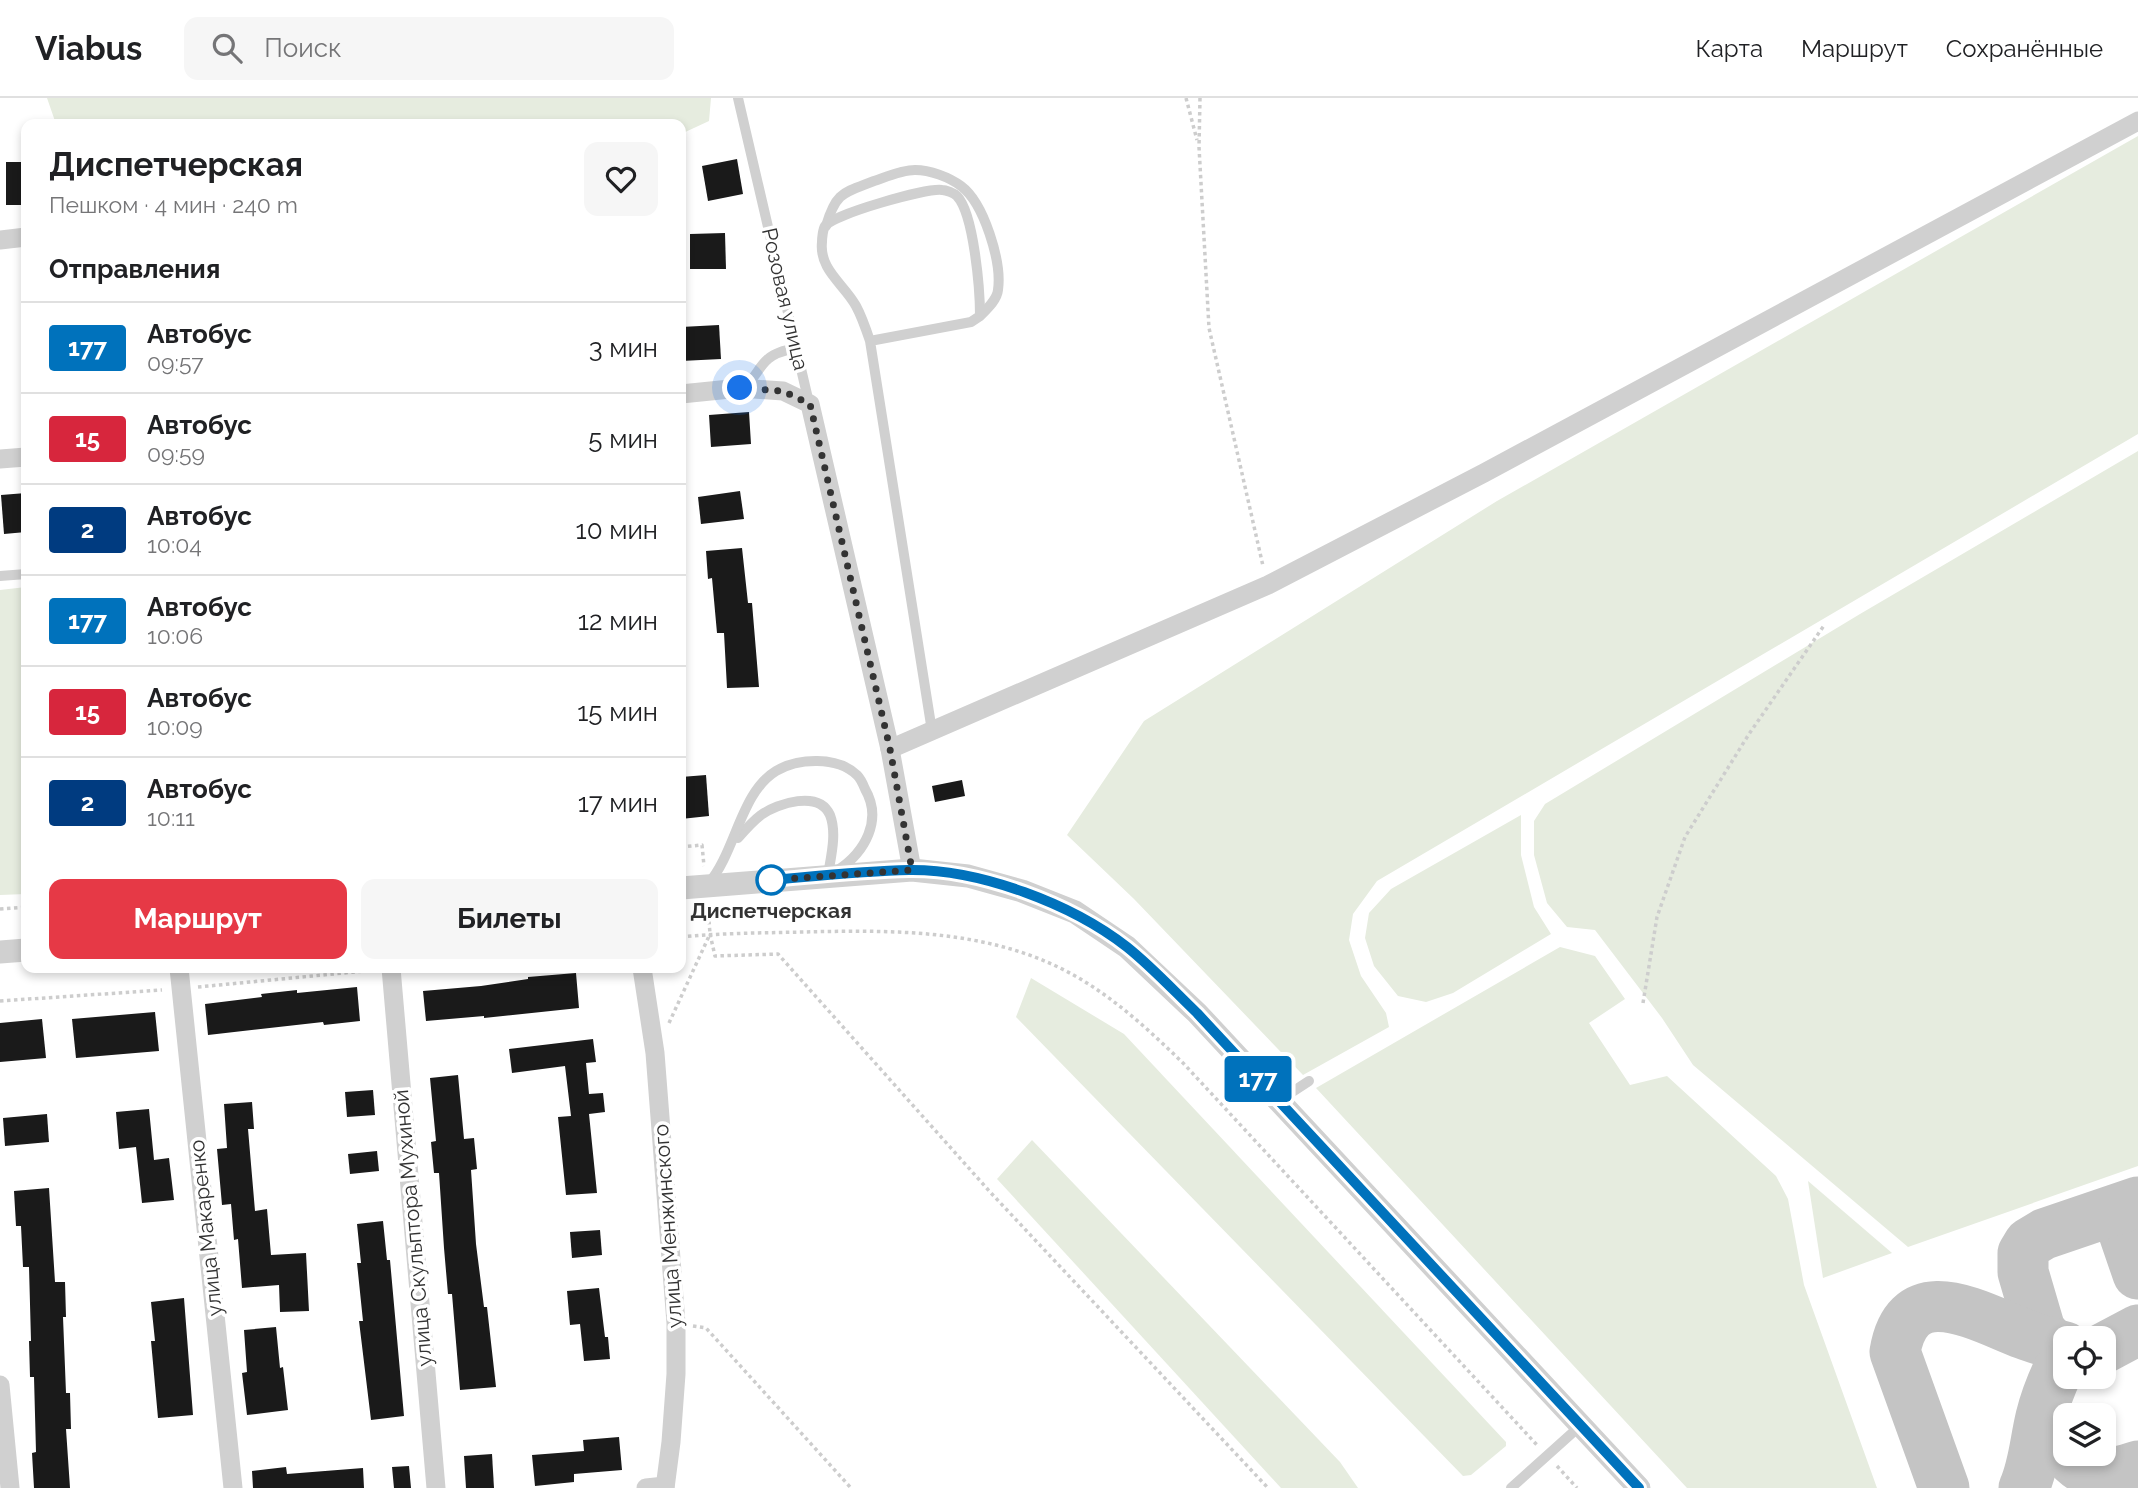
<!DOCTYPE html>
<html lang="ru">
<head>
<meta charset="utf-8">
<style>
  body { margin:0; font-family:Raleway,sans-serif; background:#f6f6f6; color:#202124; height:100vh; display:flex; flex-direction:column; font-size:26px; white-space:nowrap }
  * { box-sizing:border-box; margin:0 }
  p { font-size:23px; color:#757577 }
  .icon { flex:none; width:38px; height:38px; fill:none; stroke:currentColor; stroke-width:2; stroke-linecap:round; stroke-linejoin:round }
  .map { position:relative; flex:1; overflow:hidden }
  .panel { position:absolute; left:21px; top:21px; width:665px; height:854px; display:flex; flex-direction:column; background:#fff; border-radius:14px; box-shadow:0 4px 10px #0003 }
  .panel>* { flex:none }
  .badge { padding:0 14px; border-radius:5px; font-size:24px; line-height:46px }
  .controls { position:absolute; left:2053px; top:1228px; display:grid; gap:14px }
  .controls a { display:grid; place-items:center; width:63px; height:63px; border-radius:14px; background:#fff; box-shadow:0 4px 10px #0003; font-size:35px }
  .you { position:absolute; width:35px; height:35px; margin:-18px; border:5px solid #fff; border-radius:50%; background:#1a73e8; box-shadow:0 0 0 10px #1a73e833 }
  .map>.badge { position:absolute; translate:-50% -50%; box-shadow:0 0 0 4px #fff }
  h2 { padding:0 28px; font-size:26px; line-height:63px }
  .round { display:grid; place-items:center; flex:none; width:74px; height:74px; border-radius:14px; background:#f6f6f6 }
  .head { display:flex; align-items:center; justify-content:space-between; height:119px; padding:0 28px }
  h1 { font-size:33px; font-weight:700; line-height:52px }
  .button { display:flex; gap:14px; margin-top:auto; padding:14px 28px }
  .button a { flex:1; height:80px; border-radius:14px; background:#e63946; color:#fff; font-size:28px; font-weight:700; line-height:80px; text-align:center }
  .button a+a { background:#f6f6f6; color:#202124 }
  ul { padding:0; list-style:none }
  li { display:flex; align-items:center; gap:21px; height:91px; padding:0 28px; border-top:2px solid #e0e0e0 }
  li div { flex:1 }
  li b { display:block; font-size:26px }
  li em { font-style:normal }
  li .badge { min-width:77px; font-weight:700; text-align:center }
  header { display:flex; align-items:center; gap:42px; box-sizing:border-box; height:98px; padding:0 35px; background:#fff; border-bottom:2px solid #e0e0e0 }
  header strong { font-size:33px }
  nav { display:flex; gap:38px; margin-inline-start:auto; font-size:24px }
  .search { width:490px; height:63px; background:#f6f6f6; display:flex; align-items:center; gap:18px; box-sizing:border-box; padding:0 24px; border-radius:14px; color:#757577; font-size:26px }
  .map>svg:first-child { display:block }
  .green { fill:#e6ecdf }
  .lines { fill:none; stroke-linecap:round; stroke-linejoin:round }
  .taxiway { stroke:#c4c4c4; stroke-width:51 }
  .building { fill:#1a1a1a }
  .path { stroke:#cdcdcd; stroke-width:3.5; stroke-dasharray:3.5 3.5; stroke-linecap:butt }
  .service { stroke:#d0d0d0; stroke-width:10 }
  .minor { stroke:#d0d0d0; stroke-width:19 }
  .tertiary { stroke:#d0d0d0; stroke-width:23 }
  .line-casing { stroke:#fff; stroke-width:16 }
  .line { stroke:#0072bc; stroke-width:10 }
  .walk { stroke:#333; stroke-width:7; stroke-dasharray:0 12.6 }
  .stop-dot { fill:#fff; stroke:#0072bc; stroke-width:3.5 }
  .labels { text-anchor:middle; stroke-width:7; stroke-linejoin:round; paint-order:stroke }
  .street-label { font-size:21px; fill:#333; stroke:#fff }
  .stop-label { font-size:21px; font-weight:bold; fill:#333; stroke:#fff }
</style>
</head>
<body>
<header>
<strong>Viabus</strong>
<div class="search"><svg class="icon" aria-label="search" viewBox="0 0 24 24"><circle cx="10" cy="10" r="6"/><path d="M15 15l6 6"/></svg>Поиск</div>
<nav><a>Карта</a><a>Маршрут</a><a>Сохранённые</a></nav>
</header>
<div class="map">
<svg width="2138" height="1390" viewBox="0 0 2138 1390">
  <rect width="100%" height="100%" fill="#fff"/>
  <!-- green -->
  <g class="green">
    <path d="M47 0H711L709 23 681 36V26H56Z"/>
    <path d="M2138 38V336L1377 783 1353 816 1349 842 1361 878 1386 915 1389 929 1303 977 1134 801 1067 737 1144 623 1497 403Z"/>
    <path d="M2138 353V1068L1908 1149 1693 967 1662 920 1595 832 1567 829 1547 805 1534 757V723L1545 706 1860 516Z"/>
    <path d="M26 489V796L0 797V492Z"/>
    <path d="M1521 717V757L1534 809 1551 836 1453 895 1426 904 1398 898 1374 868 1365 840 1369 815 1391 791Z"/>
    <path d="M1560 849 1595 858 1625 901 1589 925 1630 987 1667 978 1776 1078 1788 1101 1804 1187 1877 1390H1687L1316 990Z"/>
    <path d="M1031 880 1124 936 1506 1344V1348L1471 1377 1463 1378 1016 919Z"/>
    <path d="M1032 1042 1340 1364 1358 1390H1281L997 1081Z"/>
    <path d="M1808 1083 1892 1155 1823 1180Z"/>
  </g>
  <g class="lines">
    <!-- taxiway -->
    <g class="taxiway">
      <path d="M2116 1112 2138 1176"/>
      <path d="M2050 1244 2040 1232 2023 1174V1155L2029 1145 2044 1136 2138 1104"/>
      <path d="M2104 1250 2138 1232"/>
      <path d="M2067 1356C2091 1383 2107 1378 2138 1368"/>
      <path d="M1944 1390 1895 1254C1908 1176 1977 1218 2024 1236 2037 1241 2051 1245 2065 1249"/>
      <path d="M2024 1390C2034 1367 2035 1344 2041 1319 2045 1302 2051 1287 2058 1272"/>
    </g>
  </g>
  <!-- building -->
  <g class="building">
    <path d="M737 61 743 96 708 103 702 68Z"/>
    <rect x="6" y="64" width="20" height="43"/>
    <path d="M725 135 726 171H690V136Z"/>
    <path d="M719 227 721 261 681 263V229Z"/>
    <path d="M749 314 751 346 711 349 709 317Z"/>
    <path d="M740 393 744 421 701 426 698 399Z"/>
    <path d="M26 395V434L4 436 1 397Z"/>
    <path d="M742 450 748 505H752L759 589 727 590 724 535H717L712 480 708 481 706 453Z"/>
    <path d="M706 677 709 718 681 721V679Z"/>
    <path d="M962 682 965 698 935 704 932 688Z"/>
    <path d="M576 875 579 910 484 920V918L426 923 423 893 481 888 528 881V879Z"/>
    <path d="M357 889 360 923 324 927 323 924 208 937 205 906 262 899 261 896 297 892V895Z"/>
    <path d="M155 914 159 953 76 960 72 921Z"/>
    <path d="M42 921 46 960 0 964V925Z"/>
    <path d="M593 941 596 964 586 965 589 996 603 995 605 1014 589 1016 597 1095 566 1097 558 1019 571 1018 565 968 512 975 509 951Z"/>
    <path d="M458 977 464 1041 474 1040 477 1071 471 1072 476 1146 484 1209H487L496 1289 460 1292 452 1196H448L444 1150 439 1075H434L431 1044 436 1043 430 980Z"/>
    <path d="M373 992 375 1017 347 1019 345 994Z"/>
    <path d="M252 1004 254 1031H248L255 1113 267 1111 271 1157 306 1155 309 1213 280 1214 279 1187 242 1190 238 1141 234 1142 231 1106 222 1107 217 1051 227 1050 224 1006Z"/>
    <path d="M149 1011 154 1062 169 1060 174 1102 142 1105 136 1049 119 1051 116 1014Z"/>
    <path d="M47 1016 49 1044 5 1048 3 1020Z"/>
    <path d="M377 1053 379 1073 350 1076 348 1056Z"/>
    <path d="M49 1090 55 1184H65L66 1219H63L66 1295H70L71 1331H66L70 1390H34L32 1355 36 1354 34 1279H30L29 1243H31L29 1169H23L21 1128H16L14 1093Z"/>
    <path d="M383 1123 387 1162H390L404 1318 371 1322 359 1223H363L357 1165H361L357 1126Z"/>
    <path d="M600 1132 602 1157 572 1160 570 1134Z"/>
    <path d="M599 1190 605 1239H608L610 1261 584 1263 580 1226 570 1227 567 1193Z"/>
    <path d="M184 1200 193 1317 158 1320 151 1243H155L151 1204Z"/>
    <path d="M276 1229 280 1270 283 1269 288 1312 247 1317 242 1275 247 1274 244 1232Z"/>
    <path d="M619 1339 622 1372 574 1376V1384L535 1388 532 1357 584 1353 583 1342Z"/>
    <path d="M492 1356 494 1390H466L464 1358Z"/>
    <path d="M409 1368 411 1390H394L392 1369Z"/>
    <path d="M286 1369 287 1376 363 1370 364 1390H253L252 1373Z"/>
  </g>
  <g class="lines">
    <!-- path -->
    <g class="path">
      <path d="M1186 0 1197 42"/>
      <path d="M1200 0 1199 49 1209 230 1263 468"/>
      <path d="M681 749 702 747 704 768"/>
      <path d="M708 809 710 836"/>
      <path d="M0 811 26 809"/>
      <path d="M681 839C721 835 762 835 803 834 888 832 979 831 1058 869 1106 892 1146 929 1184 966L1537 1347"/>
      <path d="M198 889 375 872"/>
      <path d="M0 903 162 892"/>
      <path d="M1643 905 1657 819 1685 739 1749 636 1825 526"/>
      <path d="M669 925 710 836 715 858 778 856 991 1095 1268 1390"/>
      <path d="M693 1228 706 1230 851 1390"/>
      <path d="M1557 1368 1577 1390"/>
    </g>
    <!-- service -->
    <g class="service">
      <path d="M738 0 809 305"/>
      <path d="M826 128C836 94 843 95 874 83 886 79 902 72 915 72 930 72 949 79 961 88 984 105 1002 164 998 192 997 202 987 211 980 218"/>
      <path d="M870 243 971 224 980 218C980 192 974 116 957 98 954 95 946 92 942 92 926 90 834 116 825 128 823 131 822 140 822 144 819 172 844 186 856 208 862 219 866 231 870 243L932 633"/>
      <path d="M744 288C755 282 758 269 768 261 776 254 787 252 796 250"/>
      <path d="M0 478 26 476"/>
      <path d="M738 740C745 732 753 723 761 717 778 705 819 692 830 717 837 735 831 758 828 777"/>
      <path d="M708 786C736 754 740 695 776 673 798 660 837 658 857 677 860 680 863 686 865 691 883 722 865 754 838 772"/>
      <path d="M1280 1002 1309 983"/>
      <path d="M1511 1390 1580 1328"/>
    </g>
    <!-- minor -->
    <g class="minor">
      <path d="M0 142 26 139"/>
      <path d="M681 296 740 290 783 293 810 306 890 651 912 772"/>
      <path d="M0 361 26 359"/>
      <path d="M890 651 1268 487 1484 375 2138 23"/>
      <path d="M179 870 233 1390"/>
      <path d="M391 870 436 1390"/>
      <path d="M642 870 655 955 676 1225V1276L671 1344 665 1390"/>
      <path d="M0 1287 10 1390"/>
      <path d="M646 1390 665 1388"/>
    </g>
    <!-- tertiary -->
    <g class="tertiary">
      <path d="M681 790 912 772 968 778 1022 793 1075 814 1127 849 1197 915 1639 1390"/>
      <path d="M0 854 26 852"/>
    </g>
  </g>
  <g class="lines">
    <defs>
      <path id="line" d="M771 782C817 778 864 773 909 772 980 771 1072 806 1127 849 1152 869 1174 893 1197 915L1639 1390"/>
    </defs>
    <!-- line casing -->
    <use href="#line" class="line-casing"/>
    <!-- line -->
    <use href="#line" class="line"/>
    <!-- walk -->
    <path class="walk" d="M740 290 783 293 810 306 890 651 912 772 771 782"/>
  </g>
  <!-- markers -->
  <circle class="stop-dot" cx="771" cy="782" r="14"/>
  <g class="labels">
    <!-- street labels -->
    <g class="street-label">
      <text transform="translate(785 201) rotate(77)" y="7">Розовая улица</text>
      <text transform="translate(668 1128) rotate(-94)" y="7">улица Менжинского</text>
      <text transform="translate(206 1130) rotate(-96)" y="7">улица Макаренко</text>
      <text transform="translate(413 1130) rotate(-95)" y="7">улица Скульптора Мухиной</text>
    </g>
    <!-- stop labels -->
    <g class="stop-label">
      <text x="771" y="820">Диспетчерская</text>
    </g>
  </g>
</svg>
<div class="controls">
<a><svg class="icon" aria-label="locate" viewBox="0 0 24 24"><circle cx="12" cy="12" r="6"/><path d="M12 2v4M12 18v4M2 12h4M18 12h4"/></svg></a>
<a><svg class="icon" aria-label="layers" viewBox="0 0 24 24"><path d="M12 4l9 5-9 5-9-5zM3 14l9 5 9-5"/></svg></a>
</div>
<div class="you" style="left:740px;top:290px"></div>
<b class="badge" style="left:1258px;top:981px;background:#0072bc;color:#fff">177</b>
<section class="panel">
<div class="head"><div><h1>Диспетчерская</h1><p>Пешком · 4 мин · 240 m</p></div><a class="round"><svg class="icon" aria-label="heart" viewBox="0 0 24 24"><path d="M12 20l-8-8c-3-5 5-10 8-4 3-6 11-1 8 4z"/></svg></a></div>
<h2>Отправления</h2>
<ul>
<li><span class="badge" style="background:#0072bc;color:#fff">177</span><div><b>Автобус</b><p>09:57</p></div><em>3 мин</em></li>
<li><span class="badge" style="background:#d7263d;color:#fff">15</span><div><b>Автобус</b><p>09:59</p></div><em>5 мин</em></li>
<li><span class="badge" style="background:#003b80;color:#fff">2</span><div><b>Автобус</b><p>10:04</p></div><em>10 мин</em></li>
<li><span class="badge" style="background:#0072bc;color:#fff">177</span><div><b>Автобус</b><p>10:06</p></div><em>12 мин</em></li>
<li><span class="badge" style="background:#d7263d;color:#fff">15</span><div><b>Автобус</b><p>10:09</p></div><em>15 мин</em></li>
<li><span class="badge" style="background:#003b80;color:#fff">2</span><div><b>Автобус</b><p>10:11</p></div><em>17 мин</em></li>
</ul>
<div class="button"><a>Маршрут</a><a>Билеты</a></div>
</section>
</div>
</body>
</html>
